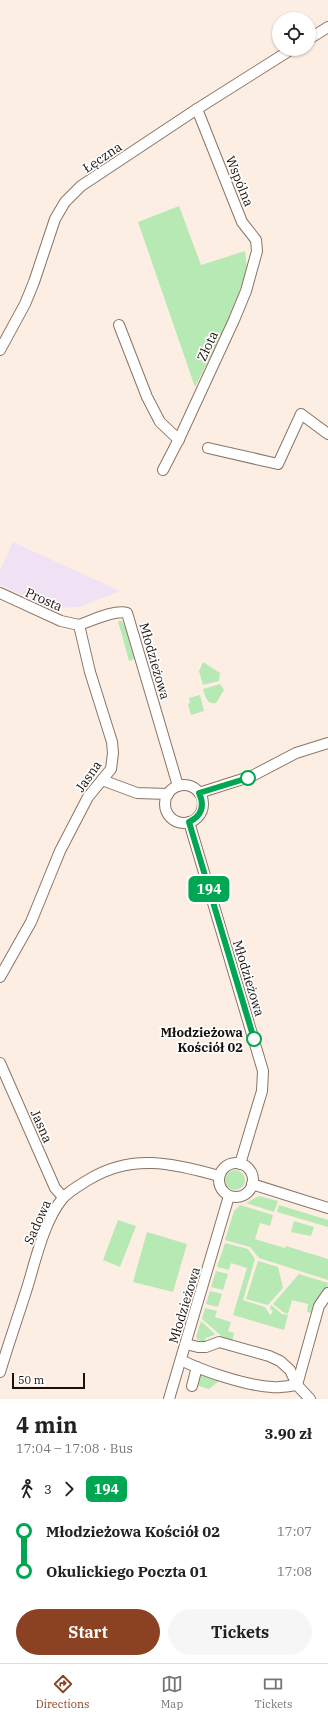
<!DOCTYPE html>
<html lang="en">
<head>
<meta charset="utf-8">
<style>
  body { margin:0; font-family:"IBM Plex Serif",serif; background:#f6f6f6; color:#222; height:100vh; display:flex; flex-direction:column; font-size:15px; white-space:nowrap }
  * { box-sizing:border-box; margin:0 }
  p { font-size:13px; color:#767676 }
  .icon { flex:none; width:22px; height:22px; fill:none; stroke:currentColor; stroke-width:2; stroke-linecap:round; stroke-linejoin:round }
  .map { position:relative; height:1399px; overflow:hidden }
  .panel { display:flex; flex-direction:column; background:#fff; flex:1 }
  .panel>* { flex:none }
  .badge { padding:0 8px; border-radius:6px; font-size:14px; line-height:26px }
  .fabs { position:absolute; left:272px; top:12px; display:grid; gap:8px }
  .fabs a { display:grid; place-items:center; width:44px; height:44px; border-radius:50%; background:#fff; box-shadow:0 1px 3px #0004; font-size:20px }
  .scale { position:absolute; left:12px; bottom:10px; width:73px; box-sizing:border-box; padding-left:4px; border:2px solid #19110a; border-top:0; font-size:11px; line-height:14px; white-space:nowrap; color:#19110a; -webkit-text-stroke:3px #fefefe; paint-order:stroke }
  .map>.badge { position:absolute; translate:-50% -50%; box-shadow:0 0 0 2px #fff }
  .legs { display:flex; align-items:center; gap:6px; height:44px; padding:0 16px; font-size:13px }
  .legs p { margin-inline-start:auto }
  .headline { display:flex; align-items:center; justify-content:space-between; height:68px; padding:0 16px }
  h1 { font-size:22px; font-weight:700; line-height:30px }
  .action { display:flex; gap:8px; margin-top:auto; padding:8px 16px }
  .action a { flex:1; height:46px; border-radius:24px; background:#8a4223; color:#fff; font-size:16px; font-weight:700; line-height:46px; text-align:center }
  .action a+a { background:#f6f6f6; color:#222 }
  ul { padding:0 16px; list-style:none }
  li { display:flex; align-items:center; gap:14px; height:40px; font-size:15px }
  li i { display:grid; place-items:center; width:6px; height:100%; margin:0 5px; background:currentColor }
  li i::after { content:''; width:10px; height:10px; margin:-5px; border:3px solid; border-radius:50%; background:#fff }
  li p { margin-inline-start:auto }
  li:first-child i { background:linear-gradient(#0000 50%,currentColor 0) }
  li:last-child i { background:linear-gradient(currentColor 50%,#0000 0) }
  .dock { display:flex; justify-content:space-around; align-items:center; height:56px; border-top:1px solid #e0e0e0; background:#fff; font-size:11px; color:#767676 }
  .dock a { display:grid; justify-items:center; gap:2px }
  .dock .selected { color:#8a4223 }
  .map>svg:first-child { display:block }
  .industrial { fill:#f1e1f4 }
  .green { fill:#b6e9b4 }
  .lines { fill:none; stroke-linecap:round; stroke-linejoin:round }
  .minor-casing { stroke:#8b7464; stroke-width:12 }
  .minor { stroke:#fff; stroke-width:10 }
  .line-1-casing { stroke:#fff; stroke-width:9 }
  .line-1 { stroke:#00a651; stroke-width:6 }
  .stop-1-dot { fill:#fff; stroke:#00a651; stroke-width:2 }
  .labels { text-anchor:middle; stroke-width:3.5; stroke-linejoin:round; paint-order:stroke }
  .street-label { font-size:13px; fill:#19110a; stroke:#fefefe }
  .stop-label { font-size:13px; font-weight:bold; fill:#19110a; stroke:#fefefe; text-anchor:end }
</style>
</head>
<body>
<div class="map">
<svg width="328" height="1399" viewBox="0 0 328 1399">
  <rect width="100%" height="100%" fill="#fdeee3"/>
  <!-- industrial -->
  <path class="industrial" d="M13 542 120 591 79 607 50 608 0 585V571Z"/>
  <!-- green -->
  <g class="green">
    <path d="M179 206 201 265 245 251 247 268 232 314 195 387 138 222Z"/>
    <path d="M118 621H122L124 625 128 626 137 658 129 661Z"/>
    <path d="M203 662 220 673 219 681 203 685 199 671Z"/>
    <path d="M220 684 224 690 216 703C207 705 205 696 203 689Z"/>
    <path d="M200 695 204 711 191 715 188 704 190 703 189 698Z"/>
    <circle cx="235" cy="1180" r="10"/>
    <path d="M259 1196 278 1201 274 1212 246 1203Z"/>
    <path d="M240 1205 273 1215 270 1226 260 1223 255 1239 285 1248 286 1246 328 1259V1280L259 1258 250 1247 225 1240 234 1211Z"/>
    <path d="M279 1205 328 1220V1227L277 1212Z"/>
    <path d="M118 1220 136 1226 120 1267 103 1260Z"/>
    <path d="M294 1221 314 1227 311 1236 291 1232Z"/>
    <path d="M147 1232 187 1244 173 1292 133 1282Z"/>
    <path d="M225 1243 248 1249 255 1259 243 1300 265 1307 270 1315 273 1312 270 1308 271 1305 282 1314 288 1315 284 1330 233 1315 247 1268 231 1263 229 1270 217 1267Z"/>
    <path d="M258 1261 278 1267 283 1288 268 1305 246 1299Z"/>
    <path d="M216 1271 228 1274 223 1290 211 1287Z"/>
    <path d="M299 1274 328 1283C328 1293 316 1303 313 1313L307 1312 308 1304 292 1300 288 1314 283 1312 273 1304Z"/>
    <path d="M210 1291 222 1294 218 1307 206 1304Z"/>
    <path d="M205 1308 217 1311 215 1317 231 1322 228 1331 234 1333 232 1342 226 1340 202 1319Z"/>
    <path d="M201 1321 214 1333 215 1335 205 1338 207 1344H202V1341L198 1340 196 1337Z"/>
    <path d="M201 1374 223 1378 209 1389 195 1385 198 1376Z"/>
  </g>
  <g class="lines">
    <defs>
      <g id="minor">
        <path d="M309 39 328 27"/>
        <path d="M119 325 147 397 160 422 179 440"/>
        <path d="M0 350 25 304 34 282 55 219 65 202 81 186 197 109 292 49"/>
        <path d="M208 448 278 464 301 414 328 434"/>
        <path d="M163 470 180 437 234 320 246 291 257 251 256 240 242 222 197 109"/>
        <path d="M0 593 61 621 79 625"/>
        <path d="M79 625C91 621 115 609 127 613L178 786"/>
        <path d="M102 780 137 793 168 794"/>
        <circle cx="184" cy="804" r="19"/>
        <path d="M199 793 252 776 296 753 328 743"/>
        <path d="M189 822 263 1071 262 1091 240 1164"/>
        <path d="M0 977 31 922 60 851 88 797 111 769 113 753 112 742 90 672 79 625"/>
        <path d="M0 1063 55 1188 63 1197"/>
        <circle cx="236" cy="1180" r="17"/>
        <path d="M252 1184 328 1208"/>
        <path d="M186 1344 198 1347H206L219 1342 269 1356 280 1361 290 1370 297 1385 310 1399"/>
        <path d="M181 1360C202 1371 248 1386 272 1387 280 1388 289 1386 297 1385"/>
        <path d="M0 1372C9 1342 19 1314 28 1285 36 1258 45 1219 63 1198 69 1191 80 1185 88 1180 131 1153 173 1163 219 1176"/>
        <path d="M297 1385 319 1306 328 1293"/>
        <path d="M192 1386 197 1367"/>
        <path d="M169 1399 229 1196"/>
      </g>
    </defs>
    <!-- minor casing -->
    <use href="#minor" class="minor-casing"/>
    <!-- minor -->
    <use href="#minor" class="minor"/>
  </g>
  <g class="lines">
    <defs>
      <path id="line-1" d="M248 778 199 793C205 806 202 816 189 822L254 1039"/>
    </defs>
    <!-- line-1 casing -->
    <use href="#line-1" class="line-1-casing"/>
    <!-- line-1 -->
    <use href="#line-1" class="line-1"/>
  </g>
  <!-- markers -->
  <g class="stop-1-dot">
    <circle cx="248" cy="778" r="7"/>
    <circle cx="254" cy="1039" r="7"/>
  </g>
  <g class="labels">
    <!-- street labels -->
    <g class="street-label">
      <text transform="translate(102 157) rotate(-34)" y="5">Łęczna</text>
      <text transform="translate(240 181) rotate(68)" y="5">Wspólna</text>
      <text transform="translate(207 346) rotate(-65)" y="5">Złota</text>
      <text transform="translate(44 599) rotate(24)" y="5">Prosta</text>
      <text transform="translate(155 661) rotate(74)" y="5">Młodzieżowa</text>
      <text transform="translate(88 776) rotate(-55)" y="5">Jasna</text>
      <text transform="translate(249 978) rotate(73)" y="5">Młodzieżowa</text>
      <text transform="translate(42 1126) rotate(66)" y="5">Jasna</text>
      <text transform="translate(37 1222) rotate(-66)" y="5">Sadowa</text>
      <text transform="translate(184 1305) rotate(-73)" y="5">Młodzieżowa</text>
    </g>
    <!-- stop labels -->
    <g class="stop-label">
      <text x="243" y="1037">Młodzieżowa<tspan x="243" dy="15">Kościół 02</tspan></text>
    </g>
  </g>
</svg>
<div class="fabs">
<a><svg class="icon" aria-label="locate" viewBox="0 0 24 24"><circle cx="12" cy="12" r="6"/><path d="M12 2v4M12 18v4M2 12h4M18 12h4"/></svg></a>
</div>
<div class="scale">50 m</div>
<b class="badge" style="left:209px;top:889px;background:#00a651;color:#fff">194</b>
</div>
<section class="panel">
<div class="headline"><div><h1>4 min</h1><p>17:04 – 17:08 · Bus</p></div><b>3.90 zł</b></div>
<div class="legs"><svg class="icon" aria-label="walk" viewBox="0 0 24 24"><circle cx="13" cy="4" r="2"/><path d="M13 8l-2 6 4 7M11 14l-3 7M7 12l3-4h3l4 4"/></svg>3<svg class="icon" aria-label="forward" viewBox="0 0 24 24"><path d="M9 5l7 7-7 7"/></svg><b class="badge" style="background:#00a651;color:#fff">194</b></div>
<ul>
<li><i style="color:#00a651"></i><b>Młodzieżowa Kościół 02</b><p>17:07</p></li>
<li><i style="color:#00a651"></i><b>Okulickiego Poczta 01</b><p>17:08</p></li>
</ul>
<div class="action"><a>Start</a><a>Tickets</a></div>
</section>
<nav class="dock">
<a class="selected"><svg class="icon" aria-label="directions" viewBox="0 0 24 24"><path d="M12 3l9 9-9 9-9-9zM9 14v-3h6M13 9l2 2-2 2"/></svg>Directions</a>
<a><svg class="icon" aria-label="map" viewBox="0 0 24 24"><path d="M3 6l6-2 6 2 6-2v14l-6 2-6-2-6 2zM9 4v14M15 6v14"/></svg>Map</a>
<a><svg class="icon" aria-label="tickets" viewBox="0 0 24 24"><path d="M3 7h18v10H3zM15 7v10"/></svg>Tickets</a>
</nav>
</body>
</html>
